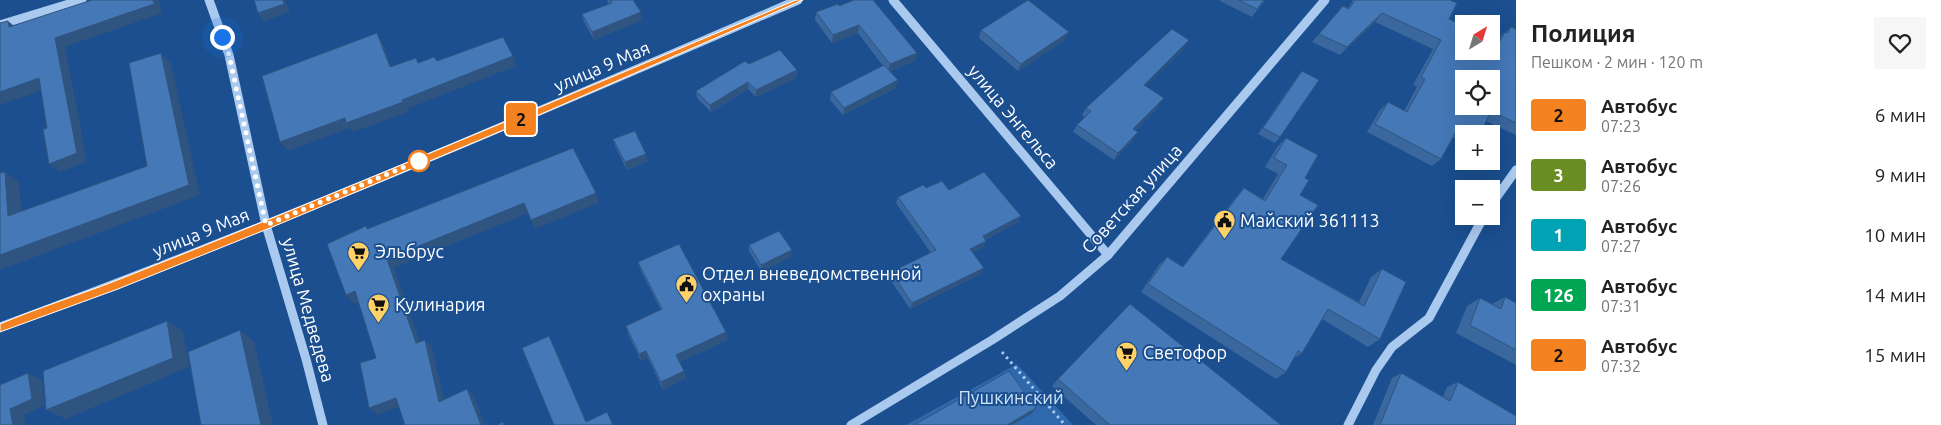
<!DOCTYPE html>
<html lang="ru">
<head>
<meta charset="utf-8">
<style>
  body { margin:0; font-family:Ubuntu,sans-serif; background:#f6f6f6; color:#222; height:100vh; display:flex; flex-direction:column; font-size:19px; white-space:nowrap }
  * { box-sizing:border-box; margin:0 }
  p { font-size:16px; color:#767676 }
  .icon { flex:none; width:28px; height:28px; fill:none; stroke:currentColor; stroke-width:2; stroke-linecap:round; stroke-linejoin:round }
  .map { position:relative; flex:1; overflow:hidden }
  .drawer { display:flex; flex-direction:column; background:#fff; width:425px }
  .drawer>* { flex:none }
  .badge { padding:0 10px; border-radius:4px; font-size:18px; line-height:32px }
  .needle { width:32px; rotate:38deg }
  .controls { position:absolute; left:1455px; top:15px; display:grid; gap:10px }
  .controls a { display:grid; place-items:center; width:45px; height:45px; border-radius:0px; background:#fff; box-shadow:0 5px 20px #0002; font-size:25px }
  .you { position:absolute; width:25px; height:25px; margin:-12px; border:4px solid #fff; border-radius:50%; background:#1a73e8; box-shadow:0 0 0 8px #1a73e833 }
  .map>.badge { position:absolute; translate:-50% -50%; box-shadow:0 0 0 2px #fff }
  .round { display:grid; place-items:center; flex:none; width:52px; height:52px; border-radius:0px; background:#f6f6f6 }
  .overview { display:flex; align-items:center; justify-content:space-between; height:85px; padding:0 15px }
  h1 { font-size:24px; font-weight:600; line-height:38px }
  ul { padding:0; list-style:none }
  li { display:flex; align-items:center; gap:15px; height:60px; padding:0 15px }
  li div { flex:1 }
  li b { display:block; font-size:19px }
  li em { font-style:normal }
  li .badge { min-width:55px; font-weight:700; text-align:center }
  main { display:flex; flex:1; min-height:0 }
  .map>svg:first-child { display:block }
  .green { fill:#2e69ad }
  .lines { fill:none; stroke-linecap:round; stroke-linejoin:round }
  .path { stroke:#a9c9ee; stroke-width:3; stroke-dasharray:2.5 4; stroke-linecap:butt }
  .minor { stroke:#a9c9ee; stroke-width:9 }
  .wall { fill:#3a679d }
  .shaded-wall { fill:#305480 }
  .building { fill:#4478b7; stroke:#305480; fill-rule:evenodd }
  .line { fill:#f58220; stroke:#fff }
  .walk { stroke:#fff; stroke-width:5; stroke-dasharray:0 9 }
  .stop-dot { fill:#fff; stroke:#f58220; stroke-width:2.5 }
  .labels { text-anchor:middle; stroke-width:4; stroke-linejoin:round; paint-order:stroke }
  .street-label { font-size:18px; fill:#fff; stroke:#1b4f8f }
  .poi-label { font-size:18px; fill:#fff; stroke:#1b4f8f; text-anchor:start }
  .park-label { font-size:18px; fill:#cfe3fa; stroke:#1b4f8f }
</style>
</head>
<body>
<main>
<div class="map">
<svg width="1516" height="425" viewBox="0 0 1516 425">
  <rect width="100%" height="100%" fill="#1b4f8f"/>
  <!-- green -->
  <path class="green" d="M1017 364 1073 425H906Z"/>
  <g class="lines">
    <!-- path -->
    <path class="path" d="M1002 352 1065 425"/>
    <!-- minor -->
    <g class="minor">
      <path d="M209 0 229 55 266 225 306 359 323 425"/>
      <path d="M893 0 1108 255"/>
      <path d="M0 25 82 0"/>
      <path d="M1491 205 1516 170"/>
      <path d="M0 327C270 228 534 114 798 0"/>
      <path d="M851 425 992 340 1060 296 1108 255 1325 0"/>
      <path d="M1348 425 1376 370 1392 347 1429 318 1484 216"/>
    </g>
  </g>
  <!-- wall -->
  <g class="wall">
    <path d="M607 0H633L642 20 594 40 584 22 582 14 609 4Z"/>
    <path d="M1221 0H1265L1252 17 1220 1Z"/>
    <path d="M1353 0H1450L1449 19 1495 41 1505 32H1506L1511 27 1516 29V135L1486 121 1480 134H1464V142L1453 137 1441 159 1432 166 1367 132 1380 110 1388 102 1404 111 1417 87 1413 85 1433 49 1375 22 1340 55 1312 42 1343 6 1348 8Z"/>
    <path d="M839 6 917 53 915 61 890 71 896 88 843 115 830 100 831 92 883 66 858 33 832 43 815 20 816 12Z"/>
    <path d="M981 30 1065 40 1018 71 979 38Z"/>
    <path d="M1184 48 1145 86 1159 106 1135 131 1133 140 1114 160 1073 132 1077 125 1085 117 1082 115 1086 108Z"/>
    <path d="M749 64 797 70 796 78 756 97 748 89 711 112 697 98 696 91Z"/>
    <path d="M1302 71 1280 137 1275 143 1258 134 1297 77Z"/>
    <path d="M1286 138 1305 178 1281 259 1359 302 1371 277 1382 269 1380 339 1368 347 1322 319 1302 353 1293 359 1286 372 1276 379 1141 292 1159 265 1167 257 1182 267 1236 197 1244 188 1263 199 1278 174 1265 167 1277 147Z"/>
    <path d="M613 139 648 161 627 170 615 146Z"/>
    <path d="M926 188 949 190 1021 216 1018 222 985 240 986 241 983 247 973 252 981 274 910 309 889 278 891 272 931 253 896 203 898 197Z"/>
    <path d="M749 245 791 257 761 271 749 251Z"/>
    <path d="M638 262 726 332 727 340 680 362 686 378 663 390 648 358 641 361 628 334 626 326 661 310 641 271Z"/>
    <path d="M1505 297 1516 303V365L1456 333 1467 306 1480 298 1492 304Z"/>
    <path d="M1401 373 1443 397 1447 387 1458 382 1516 425H1373L1392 378Z"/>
    <path d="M1058 379 1281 425H1096L1052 386Z"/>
  </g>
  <!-- shaded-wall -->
  <g class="shaded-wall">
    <path d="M153 0H159L162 13 65 47 87 162 60 172 49 164 55 38Z"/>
    <path d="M283 0H285L290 12 264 21 258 13Z"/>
    <path d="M641 12 642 20 594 40 592 32Z"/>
    <path d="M1382 13 1375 22 1340 55 1347 47Z"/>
    <path d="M8 21 19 30 9 27Z"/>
    <path d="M859 25 858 33 832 43 833 35Z"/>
    <path d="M1069 32 1065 40 1018 71 1021 64Z"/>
    <path d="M377 33 383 44 395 77 390 67Z"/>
    <path d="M1189 40 1184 48 1139 93 1144 85Z"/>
    <path d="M161 53 171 64 200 195 0 270V255L189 185Z"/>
    <path d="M917 53 915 61 888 72 890 64Z"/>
    <path d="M513 56 516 66 407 109 408 112 353 132 350 128 288 151 280 142Z"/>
    <path d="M797 70 796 78 756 97V90Z"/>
    <path d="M39 78 49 88 0 105V92Z"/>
    <path d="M898 80 896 88 843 115 844 108Z"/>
    <path d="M748 82V89L711 112 710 105Z"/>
    <path d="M1164 98 1159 106 1129 137 1133 129Z"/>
    <path d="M1138 132 1133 140 1114 160 1118 153Z"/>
    <path d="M646 154 648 161 627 170 625 162Z"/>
    <path d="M5 172 19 182 23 226 8 216Z"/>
    <path d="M596 193 599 203 535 229 531 220Z"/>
    <path d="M524 203 528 213 394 268 423 351 416 343 387 259Z"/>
    <path d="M1021 216 1018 222 980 242 983 236Z"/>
    <path d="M986 241 983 247 967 255 970 249Z"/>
    <path d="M792 250 791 257 761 271V265Z"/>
    <path d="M984 268 981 274 910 309 912 303Z"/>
    <path d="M355 291 362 300 354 304 346 295Z"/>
    <path d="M167 321 183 331 189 367 66 419 46 410Z"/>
    <path d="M240 330 254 341 273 425H261Z"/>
    <path d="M726 332 727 340 678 363 676 355Z"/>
    <path d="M425 340 432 348 446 409 439 402Z"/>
    <path d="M646 351 648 358 641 361 639 354Z"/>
    <path d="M684 371 686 378 663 390 661 382Z"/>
    <path d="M28 373 41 379 45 405 24 415 26 425H13L10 409Z"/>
    <path d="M467 389 474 396 485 425H481Z"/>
    <path d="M396 398 403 405 377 415 369 408Z"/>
    <path d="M1036 408 1031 414 1012 425H1007Z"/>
  </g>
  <!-- building -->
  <g class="building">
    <path d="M92 0H153L154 4 55 38 77 153 49 164 43 129 47 128 39 78 0 92V23L8 21 9 27Z"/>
    <path d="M254 0H283L284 4 258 13Z"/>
    <path d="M610 0H633L641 12 592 32 582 14 612 3Z"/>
    <path d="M854 0H873L917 53 890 64 859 25 833 35 816 12 838 4 839 6Z"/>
    <path d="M1028 0 1069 32 1021 64 981 30Z"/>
    <path d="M1239 0H1264L1257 9Z"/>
    <path d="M1355 0H1450L1457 3 1449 19 1464 26V51H1491V39L1499 43 1505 32 1508 33 1511 27 1516 29V123L1491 111 1480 134H1471L1458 128 1441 159 1375 124 1388 102 1407 112 1425 79 1421 77 1441 40 1382 13 1347 47 1319 34 1343 6 1349 9ZM1464 79H1491V106H1464Z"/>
    <path d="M1172 29 1189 40 1144 85 1164 98 1133 129 1138 132 1118 153 1077 125 1091 111 1086 108Z"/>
    <path d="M377 33 390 67 416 58 418 63 434 57 437 61 503 37 513 56 402 100 403 102 346 123 345 118 280 142 262 76Z"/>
    <path d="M780 50 797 70 756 90 748 82 710 105 696 91 745 61 749 64Z"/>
    <path d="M161 53 189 185 0 255V173L5 172 8 216 147 166 129 63Z"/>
    <path d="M884 65 898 80 844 108 831 92Z"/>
    <path d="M1302 71 1319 80 1280 137 1263 128Z"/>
    <path d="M635 131 646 154 625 162 613 139Z"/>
    <path d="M1286 138 1318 155 1305 178 1309 180 1300 195 1318 205 1281 259 1364 306 1382 269 1406 282 1380 339 1328 309 1302 353 1298 351 1286 372 1148 284 1167 257 1183 267 1244 188 1265 201 1287 165 1274 158Z"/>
    <path d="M573 148 596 193 531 220 524 203 387 259 416 343 425 340 439 402 467 389 481 425H405L396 398 369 408 360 363 376 358 355 291 346 295 327 244 366 226 367 229Z"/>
    <path d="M984 172 1021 216 983 236 986 241 970 249 984 268 912 303 891 272 936 250 898 197 923 185 926 188 942 181 949 190Z"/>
    <path d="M779 231 792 250 761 265 749 245Z"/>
    <path d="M679 244 726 332 676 355 684 371 661 382 646 351 639 354 626 326 662 309 638 262Z"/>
    <path d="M1505 297 1516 303V350L1470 325 1480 298 1501 309Z"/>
    <path d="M1130 304 1281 425H1110L1058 379Z"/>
    <path d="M167 321 173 358 46 410 43 371Z"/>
    <path d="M240 330 261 425H201L188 352Z"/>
    <path d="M549 336 586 422 607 412 613 425H554L522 348Z"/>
    <path d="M1009 371 1036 408 1007 425H914Z"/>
    <path d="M28 373 32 399 10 409 13 425H0V385Z"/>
    <path d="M1401 373 1450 401 1458 382 1516 416V425H1380Z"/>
    <path d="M503 422 504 425H497Z"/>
  </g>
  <!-- line -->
  <path class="line" d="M796 0H803L525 121 270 228 118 289 0 332V324C35 309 76 296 115 281 344 191 570 94 796 0Z"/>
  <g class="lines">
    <!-- walk -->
    <path class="walk" d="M222 37 229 55 266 225 419 161"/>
  </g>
  <!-- icons -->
  <defs>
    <symbol id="civic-pin" viewBox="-11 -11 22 30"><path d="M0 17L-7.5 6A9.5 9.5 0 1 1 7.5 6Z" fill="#ffd166" stroke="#1b4f8f"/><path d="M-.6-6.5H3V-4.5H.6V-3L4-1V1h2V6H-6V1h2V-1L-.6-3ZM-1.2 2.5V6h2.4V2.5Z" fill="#111"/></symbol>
    <symbol id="supermarket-pin" viewBox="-11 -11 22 30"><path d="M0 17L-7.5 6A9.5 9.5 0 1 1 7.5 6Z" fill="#ffd166" stroke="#1b4f8f"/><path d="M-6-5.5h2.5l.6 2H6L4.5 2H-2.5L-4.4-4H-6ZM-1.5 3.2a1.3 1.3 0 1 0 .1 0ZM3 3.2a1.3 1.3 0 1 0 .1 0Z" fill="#111"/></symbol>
  </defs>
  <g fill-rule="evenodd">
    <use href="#civic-pin" x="1212" y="208" width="25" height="34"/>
    <use href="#supermarket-pin" x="346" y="240" width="25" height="34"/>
    <use href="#civic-pin" x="674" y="272" width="25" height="34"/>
    <use href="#supermarket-pin" x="366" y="292" width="25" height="34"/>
    <use href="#supermarket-pin" x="1114" y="340" width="25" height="34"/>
  </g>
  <!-- markers -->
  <circle class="stop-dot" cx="419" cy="161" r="10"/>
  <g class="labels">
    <!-- street labels -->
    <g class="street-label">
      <text transform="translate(602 67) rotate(-23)" y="6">улица 9 Мая</text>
      <text transform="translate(1013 117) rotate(50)" y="6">улица Энгельса</text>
      <text transform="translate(1132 199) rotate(-48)" y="6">Советская улица</text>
      <text transform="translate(201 233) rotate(-22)" y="6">улица 9 Мая</text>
      <text transform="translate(308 310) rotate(74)" y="6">улица Медведева</text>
    </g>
    <!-- poi labels -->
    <g class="poi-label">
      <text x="1240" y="227">Майский 361113</text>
      <text x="375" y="258">Эльбрус</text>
      <text x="702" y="280">Отдел вневедомственной<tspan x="702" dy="21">охраны</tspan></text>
      <text x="395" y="311">Кулинария</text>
      <text x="1143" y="359">Светофор</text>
    </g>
    <!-- park labels -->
    <g class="park-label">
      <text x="1011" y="404">Пушкинский</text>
    </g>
  </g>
</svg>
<div class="controls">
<a><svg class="needle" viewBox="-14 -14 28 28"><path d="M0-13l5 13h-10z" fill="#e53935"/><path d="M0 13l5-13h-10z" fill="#767676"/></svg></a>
<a><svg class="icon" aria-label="locate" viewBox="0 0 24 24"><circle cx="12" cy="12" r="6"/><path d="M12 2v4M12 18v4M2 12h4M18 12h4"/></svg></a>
<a>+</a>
<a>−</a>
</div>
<div class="you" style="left:222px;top:37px"></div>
<b class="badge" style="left:521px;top:119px;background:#f58220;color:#111">2</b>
</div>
<section class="drawer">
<div class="overview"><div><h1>Полиция</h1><p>Пешком · 2 мин · 120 m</p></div><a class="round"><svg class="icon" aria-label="heart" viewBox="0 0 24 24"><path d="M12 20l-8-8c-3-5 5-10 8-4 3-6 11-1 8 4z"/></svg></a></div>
<ul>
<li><span class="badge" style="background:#f58220;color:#111">2</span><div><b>Автобус</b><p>07:23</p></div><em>6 мин</em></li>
<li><span class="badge" style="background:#6b8e23;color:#fff">3</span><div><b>Автобус</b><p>07:26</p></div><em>9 мин</em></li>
<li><span class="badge" style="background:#00a3b4;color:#fff">1</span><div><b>Автобус</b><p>07:27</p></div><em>10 мин</em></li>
<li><span class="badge" style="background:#00a651;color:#fff">126</span><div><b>Автобус</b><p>07:31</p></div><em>14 мин</em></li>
<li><span class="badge" style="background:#f58220;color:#111">2</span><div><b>Автобус</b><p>07:32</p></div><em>15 мин</em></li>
</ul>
</section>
</main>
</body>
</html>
